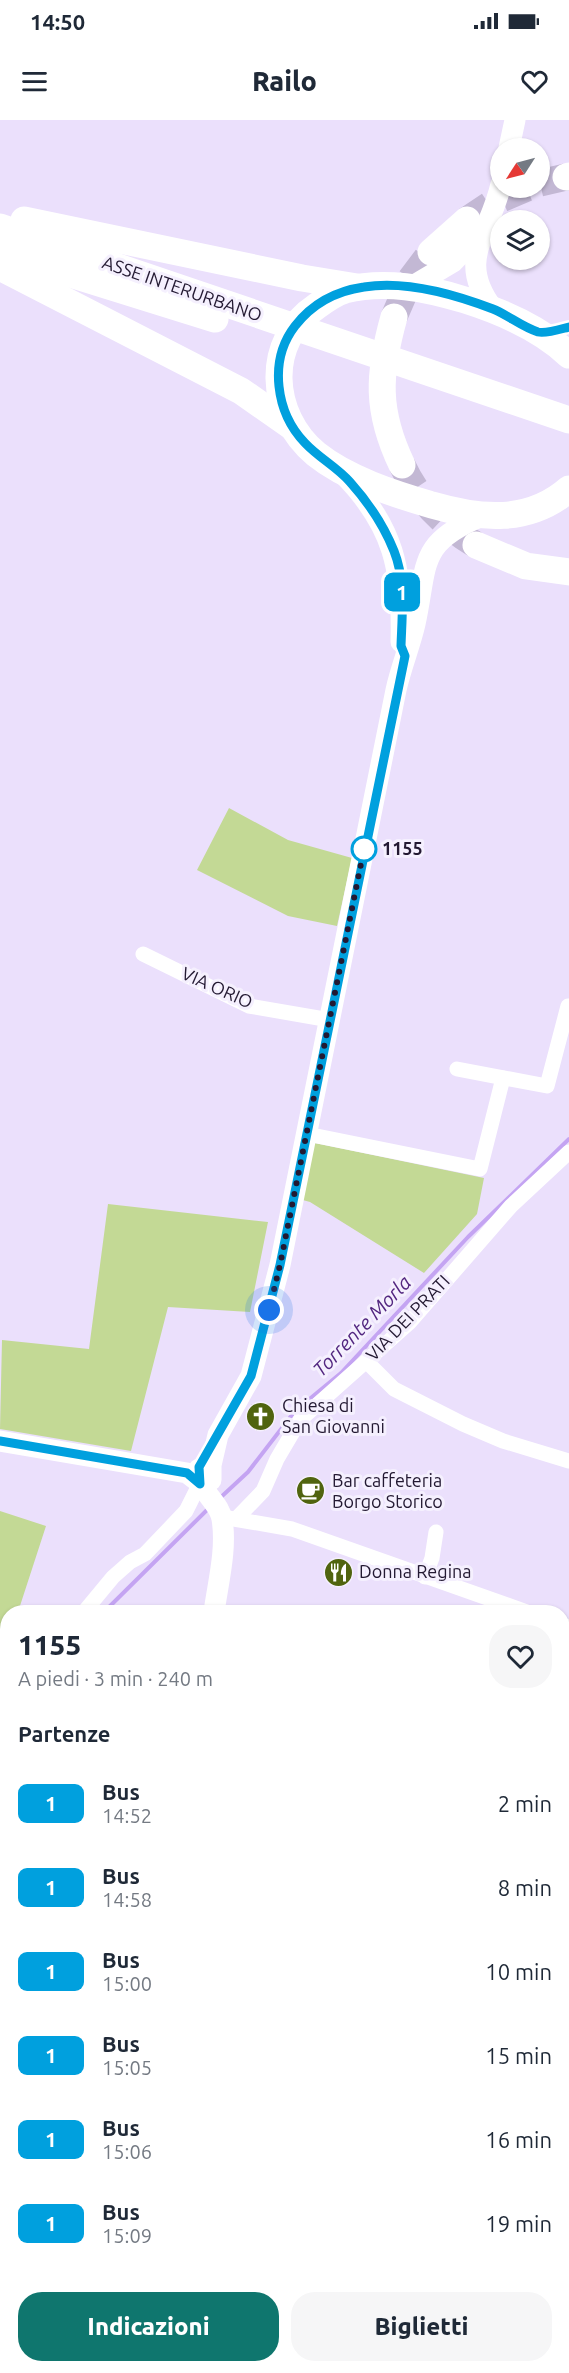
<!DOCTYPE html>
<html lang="it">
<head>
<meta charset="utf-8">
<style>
  body { margin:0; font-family:Ubuntu,sans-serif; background:#f6f6f7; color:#1f2937; height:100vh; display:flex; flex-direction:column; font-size:22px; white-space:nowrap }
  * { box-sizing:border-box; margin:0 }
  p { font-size:20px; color:#747a83 }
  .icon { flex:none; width:33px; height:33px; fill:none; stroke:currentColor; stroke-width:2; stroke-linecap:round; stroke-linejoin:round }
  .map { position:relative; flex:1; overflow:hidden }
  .details { position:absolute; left:0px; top:1485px; width:570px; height:768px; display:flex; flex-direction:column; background:#fff; border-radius:24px 24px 0 0; box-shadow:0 2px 4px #0004 }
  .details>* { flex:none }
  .badge { padding:0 12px; border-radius:9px; font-size:21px; line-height:39px }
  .needle { width:39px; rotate:234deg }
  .tools { position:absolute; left:490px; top:18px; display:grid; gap:12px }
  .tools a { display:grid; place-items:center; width:60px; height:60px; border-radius:50%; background:#fff; box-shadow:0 2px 4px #0004; font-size:30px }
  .you { position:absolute; width:30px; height:30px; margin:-15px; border:4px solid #fff; border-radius:50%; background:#1a73e8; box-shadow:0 0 0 9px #1a73e833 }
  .map>.badge { position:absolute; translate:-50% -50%; box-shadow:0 0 0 3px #fff }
  h2 { padding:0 18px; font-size:22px; line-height:54px }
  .round { display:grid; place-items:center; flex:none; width:63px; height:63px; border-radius:24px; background:#f6f6f7 }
  .overview { display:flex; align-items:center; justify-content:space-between; height:102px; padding:0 18px }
  h1 { font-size:28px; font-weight:800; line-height:45px }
  .primary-button { display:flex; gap:12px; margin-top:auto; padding:12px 18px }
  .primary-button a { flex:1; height:69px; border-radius:24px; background:#0f766e; color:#fff; font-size:24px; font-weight:800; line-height:69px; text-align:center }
  .primary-button a+a { background:#f6f6f7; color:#1f2937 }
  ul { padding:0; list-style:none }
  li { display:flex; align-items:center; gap:18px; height:84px; padding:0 18px }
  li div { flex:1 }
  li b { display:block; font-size:22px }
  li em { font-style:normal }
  li .badge { min-width:66px; font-weight:700; text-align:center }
  .status { display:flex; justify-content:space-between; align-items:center; height:42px; padding:0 30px; background:#fff; direction:ltr }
  .status svg { height:16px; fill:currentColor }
  header { display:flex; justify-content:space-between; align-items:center; height:78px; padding:0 18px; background:#fff; font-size:27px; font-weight:800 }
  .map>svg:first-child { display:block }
  .green { fill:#c3d995 }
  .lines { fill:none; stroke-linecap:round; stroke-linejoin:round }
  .stream { stroke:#c4a4f2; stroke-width:4 }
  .highway-tunnel { stroke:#c3b8d4; stroke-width:27; stroke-dasharray:27 14; stroke-linecap:butt }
  .street { stroke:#fff; stroke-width:15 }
  .secondary { stroke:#fff; stroke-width:21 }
  .highway { stroke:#fff; stroke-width:27 }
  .line-casing { stroke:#fff; stroke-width:14 }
  .line { stroke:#00a0de; stroke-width:9 }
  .walk { stroke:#231932; stroke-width:6; stroke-dasharray:0 10.8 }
  .stop-dot { fill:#fff; stroke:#00a0de; stroke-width:3 }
  .labels { text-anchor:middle; stroke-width:6; stroke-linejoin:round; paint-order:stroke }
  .street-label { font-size:18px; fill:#231932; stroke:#f5f0fe }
  .stop-label { font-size:18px; font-weight:bold; fill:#231932; stroke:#f5f0fe; text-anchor:start }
  .poi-label { font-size:18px; fill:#231932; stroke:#f5f0fe; text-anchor:start }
  .water-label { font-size:20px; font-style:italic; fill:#532780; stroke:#f5f0fe }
</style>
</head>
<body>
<div class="status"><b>14:50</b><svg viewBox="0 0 49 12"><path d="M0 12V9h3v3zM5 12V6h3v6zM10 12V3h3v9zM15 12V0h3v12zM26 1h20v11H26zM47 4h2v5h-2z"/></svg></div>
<header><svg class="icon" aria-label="menu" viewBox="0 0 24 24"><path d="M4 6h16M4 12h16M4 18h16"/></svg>Railo<svg class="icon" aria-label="heart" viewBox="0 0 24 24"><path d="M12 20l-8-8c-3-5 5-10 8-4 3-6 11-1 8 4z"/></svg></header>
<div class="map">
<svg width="569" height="2253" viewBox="0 0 569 2253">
  <rect width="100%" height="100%" fill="#ebe0fc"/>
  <!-- green -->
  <g class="green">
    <path d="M229 688 288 720 352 738 337 806 288 796 197 750Z"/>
    <path d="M310 1022 484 1058 477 1094 424 1153 310 1082 299 1079Z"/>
    <path d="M108 1084 268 1102 250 1192 168 1187 131 1331 0 1309 2 1220 89 1229Z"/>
    <path d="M0 1391 46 1406 18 1492H8L7 1520 0 1518Z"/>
  </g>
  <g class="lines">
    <!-- stream -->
    <g class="stream">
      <path d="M220 1378 248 1352 295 1291 341 1253 468 1117 569 1019"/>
      <path d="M104 1492 210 1387"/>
      <path d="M0 1581 8 1572"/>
    </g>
    <!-- highway-tunnel -->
    <g class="highway-tunnel">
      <path d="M540 63 566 57"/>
      <path d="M467 100 494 82 527 68"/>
      <path d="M394 197 410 160 431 132"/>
      <path d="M402 345C419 381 443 405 476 425"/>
    </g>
    <!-- street -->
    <g class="street">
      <path d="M143 834 249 886 330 900"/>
      <path d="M457 949 547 966 568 886"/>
      <path d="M307 1014 480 1049 503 958"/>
      <path d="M367 1242 394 1269 463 1304 503 1321 569 1341"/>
      <path d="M228 1398 292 1409 527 1492"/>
      <path d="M236 1399 263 1371 277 1339 300 1300 409 1203 511 1086 569 1032"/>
      <path d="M425 1457 432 1438 436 1412"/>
      <path d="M84 1492 113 1457 130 1442 145 1434 186 1391 200 1363"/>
      <path d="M562 1505 569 1507"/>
      <path d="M0 1645 8 1636"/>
      <path d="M562 1814 569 1816"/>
      <path d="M562 2030 569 2031"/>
      <path d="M83 2253 85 2246"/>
      <path d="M241 2253 243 2246"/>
      <path d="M489 2253 495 2246"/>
    </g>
    <!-- secondary -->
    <g class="secondary">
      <path d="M509 28 515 0"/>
      <path d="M411 167 453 142 479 115"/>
      <path d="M493 189C455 139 490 115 501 64"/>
      <path d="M343 354C394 406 403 450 401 522"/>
      <path d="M0 1321 187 1353 200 1363"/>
      <path d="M199 1349C200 1375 219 1381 222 1399 227 1429 218 1463 214 1492"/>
      <path d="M211 1360V1345L218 1315 251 1256 280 1145 396 570C401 547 410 526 415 504 428 444 417 423 482 396"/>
    </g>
    <!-- highway -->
    <g class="highway">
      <path d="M566 57 569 56"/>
      <path d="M24 100 302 158 357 167"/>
      <path d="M0 107 569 300"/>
      <path d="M0 132 215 199"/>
      <path d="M431 132 467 100"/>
      <path d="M0 147 241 271 291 306"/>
      <path d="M394 197C378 254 376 291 402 345"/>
      <path d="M569 235C540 208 503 192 465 180 426 168 385 160 345 170 335 173 325 180 317 186 264 221 269 295 316 334 347 359 394 374 432 385 480 399 529 404 569 369"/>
      <path d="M476 425 526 446 569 452"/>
      <path d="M0 1771 8 1773"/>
      <path d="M0 1809 8 1811"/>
      <path d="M562 1901 569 1903"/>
      <path d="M562 1935 569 1937"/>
    </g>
  </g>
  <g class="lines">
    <defs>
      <path id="line" d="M0 1321 187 1353 200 1364 199 1347 251 1256 280 1145 405 536 401 526C402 494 406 461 394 431 384 406 368 382 350 362 337 347 319 338 305 323 276 293 268 241 295 206 312 184 336 171 364 167 406 160 454 174 493 189 508 195 522 207 538 212 546 214 561 209 569 207"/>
    </defs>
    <!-- line casing -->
    <use href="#line" class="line-casing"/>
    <!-- line -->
    <use href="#line" class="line"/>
    <!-- walk -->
    <path class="walk" d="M269 1190 280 1145 364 729"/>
  </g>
  <!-- icons -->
  <defs>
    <symbol id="church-disc" viewBox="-11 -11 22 22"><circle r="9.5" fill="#50640f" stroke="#f5f0fe"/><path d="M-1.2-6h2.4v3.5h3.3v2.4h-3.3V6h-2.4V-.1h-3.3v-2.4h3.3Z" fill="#fff"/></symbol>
    <symbol id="cafe-disc" viewBox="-11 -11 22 22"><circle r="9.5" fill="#50640f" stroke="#f5f0fe"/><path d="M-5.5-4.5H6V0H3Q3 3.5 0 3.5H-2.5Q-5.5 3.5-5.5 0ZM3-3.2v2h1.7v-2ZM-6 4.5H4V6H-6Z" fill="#fff"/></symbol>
    <symbol id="restaurant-disc" viewBox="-11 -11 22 22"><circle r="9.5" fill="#50640f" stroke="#f5f0fe"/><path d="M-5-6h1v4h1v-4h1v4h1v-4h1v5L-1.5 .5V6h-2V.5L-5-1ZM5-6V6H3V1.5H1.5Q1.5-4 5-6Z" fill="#fff"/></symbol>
  </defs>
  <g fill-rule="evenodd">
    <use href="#church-disc" x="244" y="1280" width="33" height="33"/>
    <use href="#cafe-disc" x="294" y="1354" width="33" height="33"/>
    <use href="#restaurant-disc" x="322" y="1436" width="33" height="33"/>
  </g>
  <!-- markers -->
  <circle class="stop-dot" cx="364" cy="729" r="12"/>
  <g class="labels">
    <!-- street labels -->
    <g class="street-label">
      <text transform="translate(182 169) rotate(19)" y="6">ASSE INTERURBANO</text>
      <text transform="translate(217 868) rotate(24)" y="6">VIA ORIO</text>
      <text transform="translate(408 1198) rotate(-46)" y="6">VIA DEI PRATI</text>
    </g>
    <!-- stop labels -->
    <g class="stop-label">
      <text x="382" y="735">1155</text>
    </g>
    <!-- poi labels -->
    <g class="poi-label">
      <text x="282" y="1292">Chiesa di<tspan x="282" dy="21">San Giovanni</tspan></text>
      <text x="332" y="1367">Bar caffeteria<tspan x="332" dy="21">Borgo Storico</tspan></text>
      <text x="359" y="1458">Donna Regina</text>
    </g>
    <!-- water labels -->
    <g class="water-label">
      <text transform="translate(362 1206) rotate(-46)" y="7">Torrente Morla</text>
    </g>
  </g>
</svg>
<div class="tools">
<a><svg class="needle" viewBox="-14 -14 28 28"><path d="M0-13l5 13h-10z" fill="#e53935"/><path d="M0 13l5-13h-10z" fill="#747a83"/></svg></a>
<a><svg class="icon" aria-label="layers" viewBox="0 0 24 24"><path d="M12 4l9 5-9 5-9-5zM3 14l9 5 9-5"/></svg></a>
</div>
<div class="you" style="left:269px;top:1190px"></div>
<b class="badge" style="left:402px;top:472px;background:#00a0de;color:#fff">1</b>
<section class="details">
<div class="overview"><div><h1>1155</h1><p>A piedi · 3 min · 240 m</p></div><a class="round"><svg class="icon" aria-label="heart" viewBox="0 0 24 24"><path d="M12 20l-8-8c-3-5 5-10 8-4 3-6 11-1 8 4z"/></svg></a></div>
<h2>Partenze</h2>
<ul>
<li><span class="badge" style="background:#00a0de;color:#fff">1</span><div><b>Bus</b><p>14:52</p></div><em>2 min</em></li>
<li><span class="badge" style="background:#00a0de;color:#fff">1</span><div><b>Bus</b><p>14:58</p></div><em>8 min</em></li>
<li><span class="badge" style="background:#00a0de;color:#fff">1</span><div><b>Bus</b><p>15:00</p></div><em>10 min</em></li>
<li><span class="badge" style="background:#00a0de;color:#fff">1</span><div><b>Bus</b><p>15:05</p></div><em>15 min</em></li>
<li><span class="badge" style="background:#00a0de;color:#fff">1</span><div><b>Bus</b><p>15:06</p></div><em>16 min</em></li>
<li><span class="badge" style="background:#00a0de;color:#fff">1</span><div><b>Bus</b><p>15:09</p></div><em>19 min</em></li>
</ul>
<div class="primary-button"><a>Indicazioni</a><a>Biglietti</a></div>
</section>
</div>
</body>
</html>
